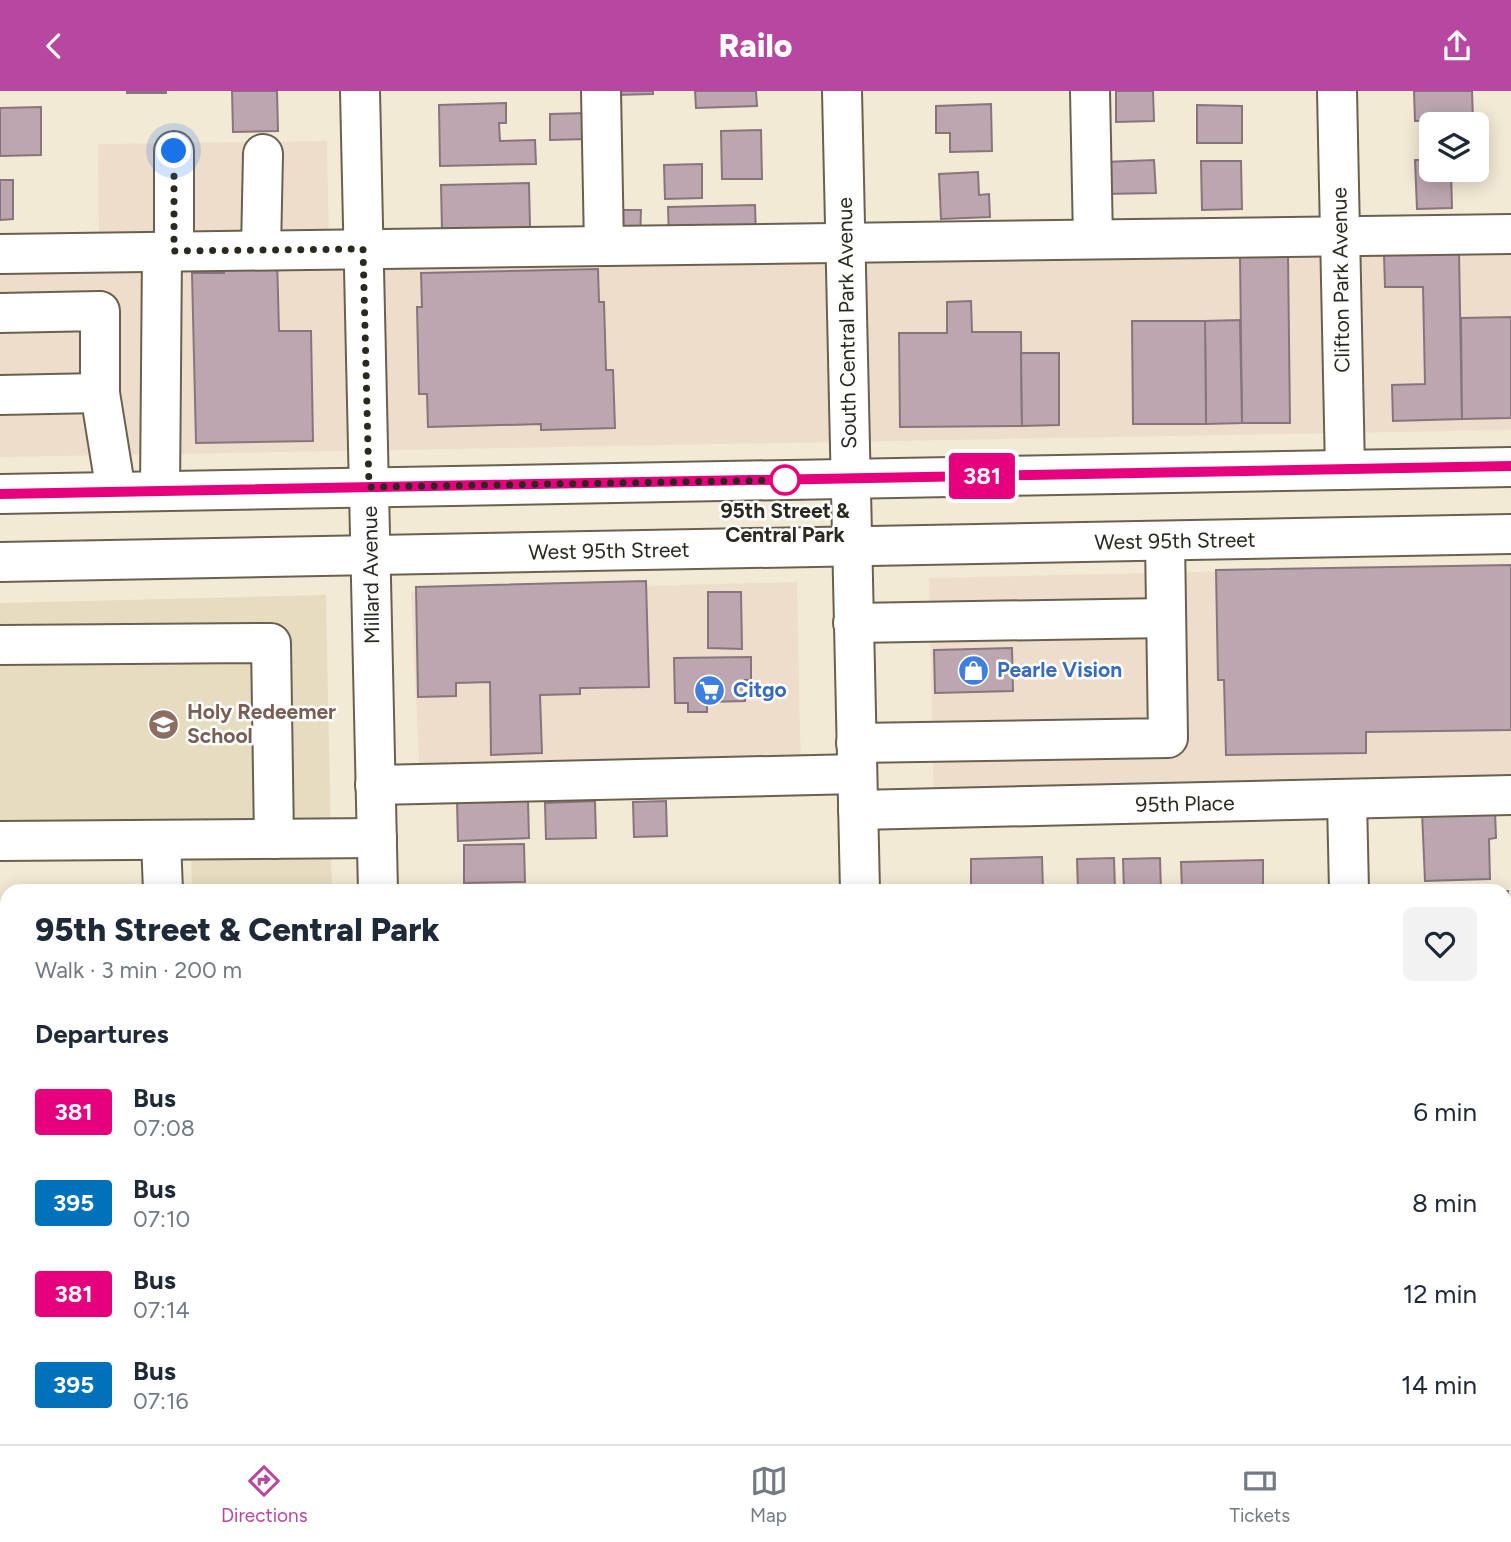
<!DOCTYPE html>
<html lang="en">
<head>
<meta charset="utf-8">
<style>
  body { margin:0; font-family:Figtree,sans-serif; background:#f2f2f3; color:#1f2937; height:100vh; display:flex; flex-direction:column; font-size:26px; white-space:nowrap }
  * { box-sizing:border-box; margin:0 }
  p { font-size:23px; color:#747a83 }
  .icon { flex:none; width:38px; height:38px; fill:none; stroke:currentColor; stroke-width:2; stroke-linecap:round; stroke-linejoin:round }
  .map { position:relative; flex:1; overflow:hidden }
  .drawer { position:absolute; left:0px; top:793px; width:1512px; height:562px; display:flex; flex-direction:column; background:#fff; border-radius:21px 21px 0 0; box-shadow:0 4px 18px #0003 }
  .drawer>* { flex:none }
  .badge { padding:0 14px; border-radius:5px; font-size:24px; line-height:46px }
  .buttons { position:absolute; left:1419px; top:21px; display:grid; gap:14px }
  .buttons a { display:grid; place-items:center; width:70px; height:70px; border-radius:10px; background:#fff; box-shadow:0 4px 18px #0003; font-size:35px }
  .you { position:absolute; width:35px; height:35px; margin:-18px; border:5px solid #fff; border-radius:50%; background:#1a73e8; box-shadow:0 0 0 10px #1a73e833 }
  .map>.badge { position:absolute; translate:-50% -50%; box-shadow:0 0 0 4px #fff }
  h2 { padding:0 35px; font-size:26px; line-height:63px }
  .round { display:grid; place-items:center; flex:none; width:74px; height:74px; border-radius:10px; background:#f2f2f3 }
  .overview { display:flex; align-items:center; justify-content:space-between; height:119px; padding:0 35px }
  h1 { font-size:33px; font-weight:800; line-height:52px }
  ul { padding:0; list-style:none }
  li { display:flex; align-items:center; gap:21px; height:91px; padding:0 35px }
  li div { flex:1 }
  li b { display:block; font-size:26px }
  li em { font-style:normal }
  li .badge { min-width:77px; font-weight:700; text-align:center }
  header { display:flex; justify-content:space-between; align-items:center; height:91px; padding:0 35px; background:#b847a2; color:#fff; font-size:32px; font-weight:800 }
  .dock { display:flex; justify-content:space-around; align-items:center; height:98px; border-top:2px solid #e0e1e3; background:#fff; font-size:19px; color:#747a83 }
  .dock a { display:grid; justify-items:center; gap:4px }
  .dock .on { color:#b847a2 }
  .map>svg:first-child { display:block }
  .commercial { fill:#efddcc }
  .built { fill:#e8dcc0 }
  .building { fill:#bda6b0; stroke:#88747d; stroke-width:2 }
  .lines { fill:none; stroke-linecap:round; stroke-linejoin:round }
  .minor-casing { stroke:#69614f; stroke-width:42 }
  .major-casing { stroke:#69614f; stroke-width:42 }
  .minor { stroke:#fff; stroke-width:38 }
  .major { stroke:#fff; stroke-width:38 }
  .line-casing { stroke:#fff; stroke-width:16 }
  .line { stroke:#e6007e; stroke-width:10 }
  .walk { stroke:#2b2820; stroke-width:7; stroke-dasharray:0 12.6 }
  .stop-dot { fill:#fff; stroke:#e6007e; stroke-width:3.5 }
  .labels { text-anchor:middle; stroke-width:5; stroke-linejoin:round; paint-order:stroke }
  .street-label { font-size:21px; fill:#2b2820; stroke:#fff }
  .stop-label { font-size:21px; font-weight:bold; fill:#2b2820; stroke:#fff }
  .shop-label { font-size:21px; font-weight:bold; fill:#366cbe; stroke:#fff; text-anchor:start }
  .education-label { font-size:21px; font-weight:bold; fill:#785e54; stroke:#fff; text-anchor:start }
</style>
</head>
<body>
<header><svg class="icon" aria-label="back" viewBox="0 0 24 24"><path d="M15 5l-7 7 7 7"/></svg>Railo<svg class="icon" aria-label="share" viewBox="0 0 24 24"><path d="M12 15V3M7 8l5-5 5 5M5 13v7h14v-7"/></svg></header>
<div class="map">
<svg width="1511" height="1353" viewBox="0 0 1511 1353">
  <rect width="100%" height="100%" fill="#f3ead5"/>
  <!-- commercial -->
  <g class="commercial">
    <path d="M327 50 329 158 1511 143V339L0 366V163L99 161 98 53Z"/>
    <path d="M1511 474V704L934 719 929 487Z"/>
    <path d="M797 491 801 684 420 693 411 501Z"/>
  </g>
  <!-- built -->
  <g class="built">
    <path d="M326 504 332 800H192L191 756 0 760V512Z"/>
    <rect x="205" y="1348" width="140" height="5"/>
  </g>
  <!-- building -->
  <g class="building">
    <rect x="127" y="0" width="39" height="2"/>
    <path d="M232 0H277L278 40 233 41Z"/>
    <path d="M615 0H653V3L615 4Z"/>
    <path d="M695 0H756L757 15 696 17Z"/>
    <path d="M1116 0H1153L1154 30 1116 31Z"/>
    <path d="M1414 0H1472L1473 29 1415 30Z"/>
    <path d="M506 12V32H499L500 50 535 49 536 73 440 75 439 14Z"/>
    <path d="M991 13 992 60 950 61V42H936V15Z"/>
    <path d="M1197 14 1242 15V52H1197Z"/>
    <path d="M41 16V64L0 65V17Z"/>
    <path d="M587 22 588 48 550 49V23Z"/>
    <path d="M761 39 762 88H722L721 40Z"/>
    <path d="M1154 69 1156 102 1105 103 1104 71Z"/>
    <path d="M1415 69H1432V79H1451L1452 117 1417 118Z"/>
    <path d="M1201 70H1241L1242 118 1202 119Z"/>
    <path d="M702 73V107L665 108 664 74Z"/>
    <path d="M978 81 979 104 989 103 990 126 941 128 939 83Z"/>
    <path d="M0 89H13V128L0 129Z"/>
    <path d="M529 92 530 136 442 139 441 94Z"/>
    <path d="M755 114 756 146 669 148 668 116Z"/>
    <path d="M619 119H641L640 149H619Z"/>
    <path d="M1459 161 1462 328 1393 330 1392 294 1425 293 1423 196H1385L1384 163Z"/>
    <path d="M1288 163 1290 332H1242L1240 164Z"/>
    <path d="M277 167 279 240H311L313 350 196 352 192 182H224V169Z"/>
    <path d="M598 178 599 211H604L606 279H613L615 337 541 339V333L428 336 427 303H419L417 216H422L421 182Z"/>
    <path d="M971 210 972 241H1021L1022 335 900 336 899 242H947V211Z"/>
    <path d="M1511 226V327L1462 328 1461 227Z"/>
    <path d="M1240 229 1242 332 1206 333 1205 230Z"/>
    <path d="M1132 230H1205L1206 333H1133Z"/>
    <path d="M1021 262H1059V334L1022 335Z"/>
    <path d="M1511 474V639L1366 641V662L1226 664 1224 589H1218L1216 479Z"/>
    <path d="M646 490 649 596 580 597V603L540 604 542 662 491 664 490 591 456 592V605L418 606 416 496Z"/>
    <path d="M708 501H741L742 558 708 557Z"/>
    <path d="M1012 557 1013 600 935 602 934 559Z"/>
    <path d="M751 566V589H745V610L707 611V621H688V612H675L674 567Z"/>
    <path d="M528 709 529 747 458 750 457 711Z"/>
    <path d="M595 710 596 747 546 748 545 712Z"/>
    <path d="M666 710 667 745 634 746 633 711Z"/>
    <path d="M1495 719 1496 747 1489 748 1490 788 1425 790 1422 721Z"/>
    <path d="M524 753 525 791 464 792V754Z"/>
    <path d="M1042 766 1043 800H971V768Z"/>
    <path d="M1114 767 1115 800H1078L1077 768Z"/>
    <path d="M1160 767 1161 800H1124L1123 768Z"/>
    <path d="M1263 769V800H1182L1181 771Z"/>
    <path d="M531 796V800H460V798Z"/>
    <path d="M1505 800H1508L1509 843H1505Z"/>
    <path d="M7 827V882H0V828Z"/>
    <path d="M1505 886H1509L1510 929H1505Z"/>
    <rect x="1505" y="938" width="5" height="43"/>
    <rect x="0" y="962" width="7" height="335"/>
    <rect x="1505" y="993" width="6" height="43"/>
    <path d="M1505 1060H1511V1103L1505 1104Z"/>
    <path d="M1505 1160H1511V1273L1505 1274V1236H1507Z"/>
  </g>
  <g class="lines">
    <defs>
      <g id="minor">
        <path d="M360 0 378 800"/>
        <path d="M601 0 604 155"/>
        <path d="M842 0 860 800"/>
        <path d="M1090 0 1093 148"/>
        <path d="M1337 0 1345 379"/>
        <path d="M261 159 263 63"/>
        <path d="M174 161V60"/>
        <path d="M0 163 1511 143"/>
        <path d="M0 222 100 220V302L116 401"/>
        <path d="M0 304 100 302"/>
        <path d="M160 400 162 161"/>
        <path d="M853 532 1166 527"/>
        <path d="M0 554 271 552 274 748"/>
        <path d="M856 652 1168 647 1165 450"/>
        <path d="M375 694 857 683"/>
        <path d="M1347 709 1349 800"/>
        <path d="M858 719 1511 704"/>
        <path d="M161 749 163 800"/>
        <path d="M0 750 377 747"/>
        <path d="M390 1348V1353"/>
        <path d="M874 1348 875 1353"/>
        <path d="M1362 1348V1353"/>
      </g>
      <g id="major">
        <path d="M0 403 1511 376"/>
        <path d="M0 471 1511 443"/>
      </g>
    </defs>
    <!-- minor casing -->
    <use href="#minor" class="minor-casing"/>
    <!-- major casing -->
    <use href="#major" class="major-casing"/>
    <!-- minor -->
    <use href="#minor" class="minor"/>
    <!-- major -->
    <use href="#major" class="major"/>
  </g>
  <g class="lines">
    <defs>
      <path id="line" d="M0 403 1511 375"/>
    </defs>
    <!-- line casing -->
    <use href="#line" class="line-casing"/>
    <!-- line -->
    <use href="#line" class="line"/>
    <!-- walk -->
    <path class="walk" d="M174 60V160L363 158 369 396 796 389H785"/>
  </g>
  <!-- icons -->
  <defs>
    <symbol id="shop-disc" viewBox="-11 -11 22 22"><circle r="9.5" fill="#3f7fe0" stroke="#fff"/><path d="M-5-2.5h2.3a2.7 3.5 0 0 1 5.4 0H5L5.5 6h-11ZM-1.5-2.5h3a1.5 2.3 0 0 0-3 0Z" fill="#fff"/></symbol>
    <symbol id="supermarket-disc" viewBox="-11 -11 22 22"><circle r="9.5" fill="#3f7fe0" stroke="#fff"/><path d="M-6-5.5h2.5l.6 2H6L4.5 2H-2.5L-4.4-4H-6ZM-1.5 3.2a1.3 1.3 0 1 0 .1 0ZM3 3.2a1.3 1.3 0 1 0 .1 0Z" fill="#fff"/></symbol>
    <symbol id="school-disc" viewBox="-11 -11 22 22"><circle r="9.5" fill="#8d6e63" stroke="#fff"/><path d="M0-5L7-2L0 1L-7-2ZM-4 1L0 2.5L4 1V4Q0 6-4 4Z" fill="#fff"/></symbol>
  </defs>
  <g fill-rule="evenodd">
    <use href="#shop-disc" x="956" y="562" width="35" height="35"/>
    <use href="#supermarket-disc" x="692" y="582" width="35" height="35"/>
    <use href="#school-disc" x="146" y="616" width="35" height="35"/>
  </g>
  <!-- markers -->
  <circle class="stop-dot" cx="785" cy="389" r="14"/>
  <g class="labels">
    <!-- street labels -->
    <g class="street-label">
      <text transform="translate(1341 189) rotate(-91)" y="7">Clifton Park Avenue</text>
      <text transform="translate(847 232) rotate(-91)" y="7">South Central Park Avenue</text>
      <text transform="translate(1175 450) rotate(-1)" y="7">West 95th Street</text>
      <text transform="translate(609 460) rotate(-1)" y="7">West 95th Street</text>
      <text transform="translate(371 484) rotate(-91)" y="7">Millard Avenue</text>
      <text transform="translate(1185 713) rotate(-1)" y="7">95th Place</text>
    </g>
    <!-- stop labels -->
    <g class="stop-label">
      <text x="785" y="427">95th Street &amp;<tspan x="785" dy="24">Central Park</tspan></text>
    </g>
    <!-- shop labels -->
    <g class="shop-label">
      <text x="997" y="586">Pearle Vision</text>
      <text x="733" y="606">Citgo</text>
    </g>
    <!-- education labels -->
    <g class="education-label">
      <text x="187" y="628">Holy Redeemer<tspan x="187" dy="24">School</tspan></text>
    </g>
  </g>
</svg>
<div class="buttons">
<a><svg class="icon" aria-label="layers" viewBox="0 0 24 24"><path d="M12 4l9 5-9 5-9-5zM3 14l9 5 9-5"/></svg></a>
</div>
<div class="you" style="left:174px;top:60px"></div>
<b class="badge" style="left:982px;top:385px;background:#e6007e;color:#fff">381</b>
<section class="drawer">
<div class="overview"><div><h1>95th Street &amp; Central Park</h1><p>Walk · 3 min · 200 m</p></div><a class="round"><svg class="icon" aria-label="heart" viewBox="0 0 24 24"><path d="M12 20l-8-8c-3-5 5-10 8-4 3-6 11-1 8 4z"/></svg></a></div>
<h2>Departures</h2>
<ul>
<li><span class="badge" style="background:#e6007e;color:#fff">381</span><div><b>Bus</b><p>07:08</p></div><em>6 min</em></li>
<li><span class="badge" style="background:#0072bc;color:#fff">395</span><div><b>Bus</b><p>07:10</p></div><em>8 min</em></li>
<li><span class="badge" style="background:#e6007e;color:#fff">381</span><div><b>Bus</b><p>07:14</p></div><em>12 min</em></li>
<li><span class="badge" style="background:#0072bc;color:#fff">395</span><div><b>Bus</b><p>07:16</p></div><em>14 min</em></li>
</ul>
</section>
</div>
<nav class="dock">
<a class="on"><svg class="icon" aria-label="directions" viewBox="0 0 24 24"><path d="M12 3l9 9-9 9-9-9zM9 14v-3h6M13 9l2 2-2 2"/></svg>Directions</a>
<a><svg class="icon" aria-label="map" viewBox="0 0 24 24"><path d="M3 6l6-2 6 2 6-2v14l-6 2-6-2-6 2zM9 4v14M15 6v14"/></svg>Map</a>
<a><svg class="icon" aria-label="tickets" viewBox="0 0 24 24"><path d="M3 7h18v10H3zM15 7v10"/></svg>Tickets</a>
</nav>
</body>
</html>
